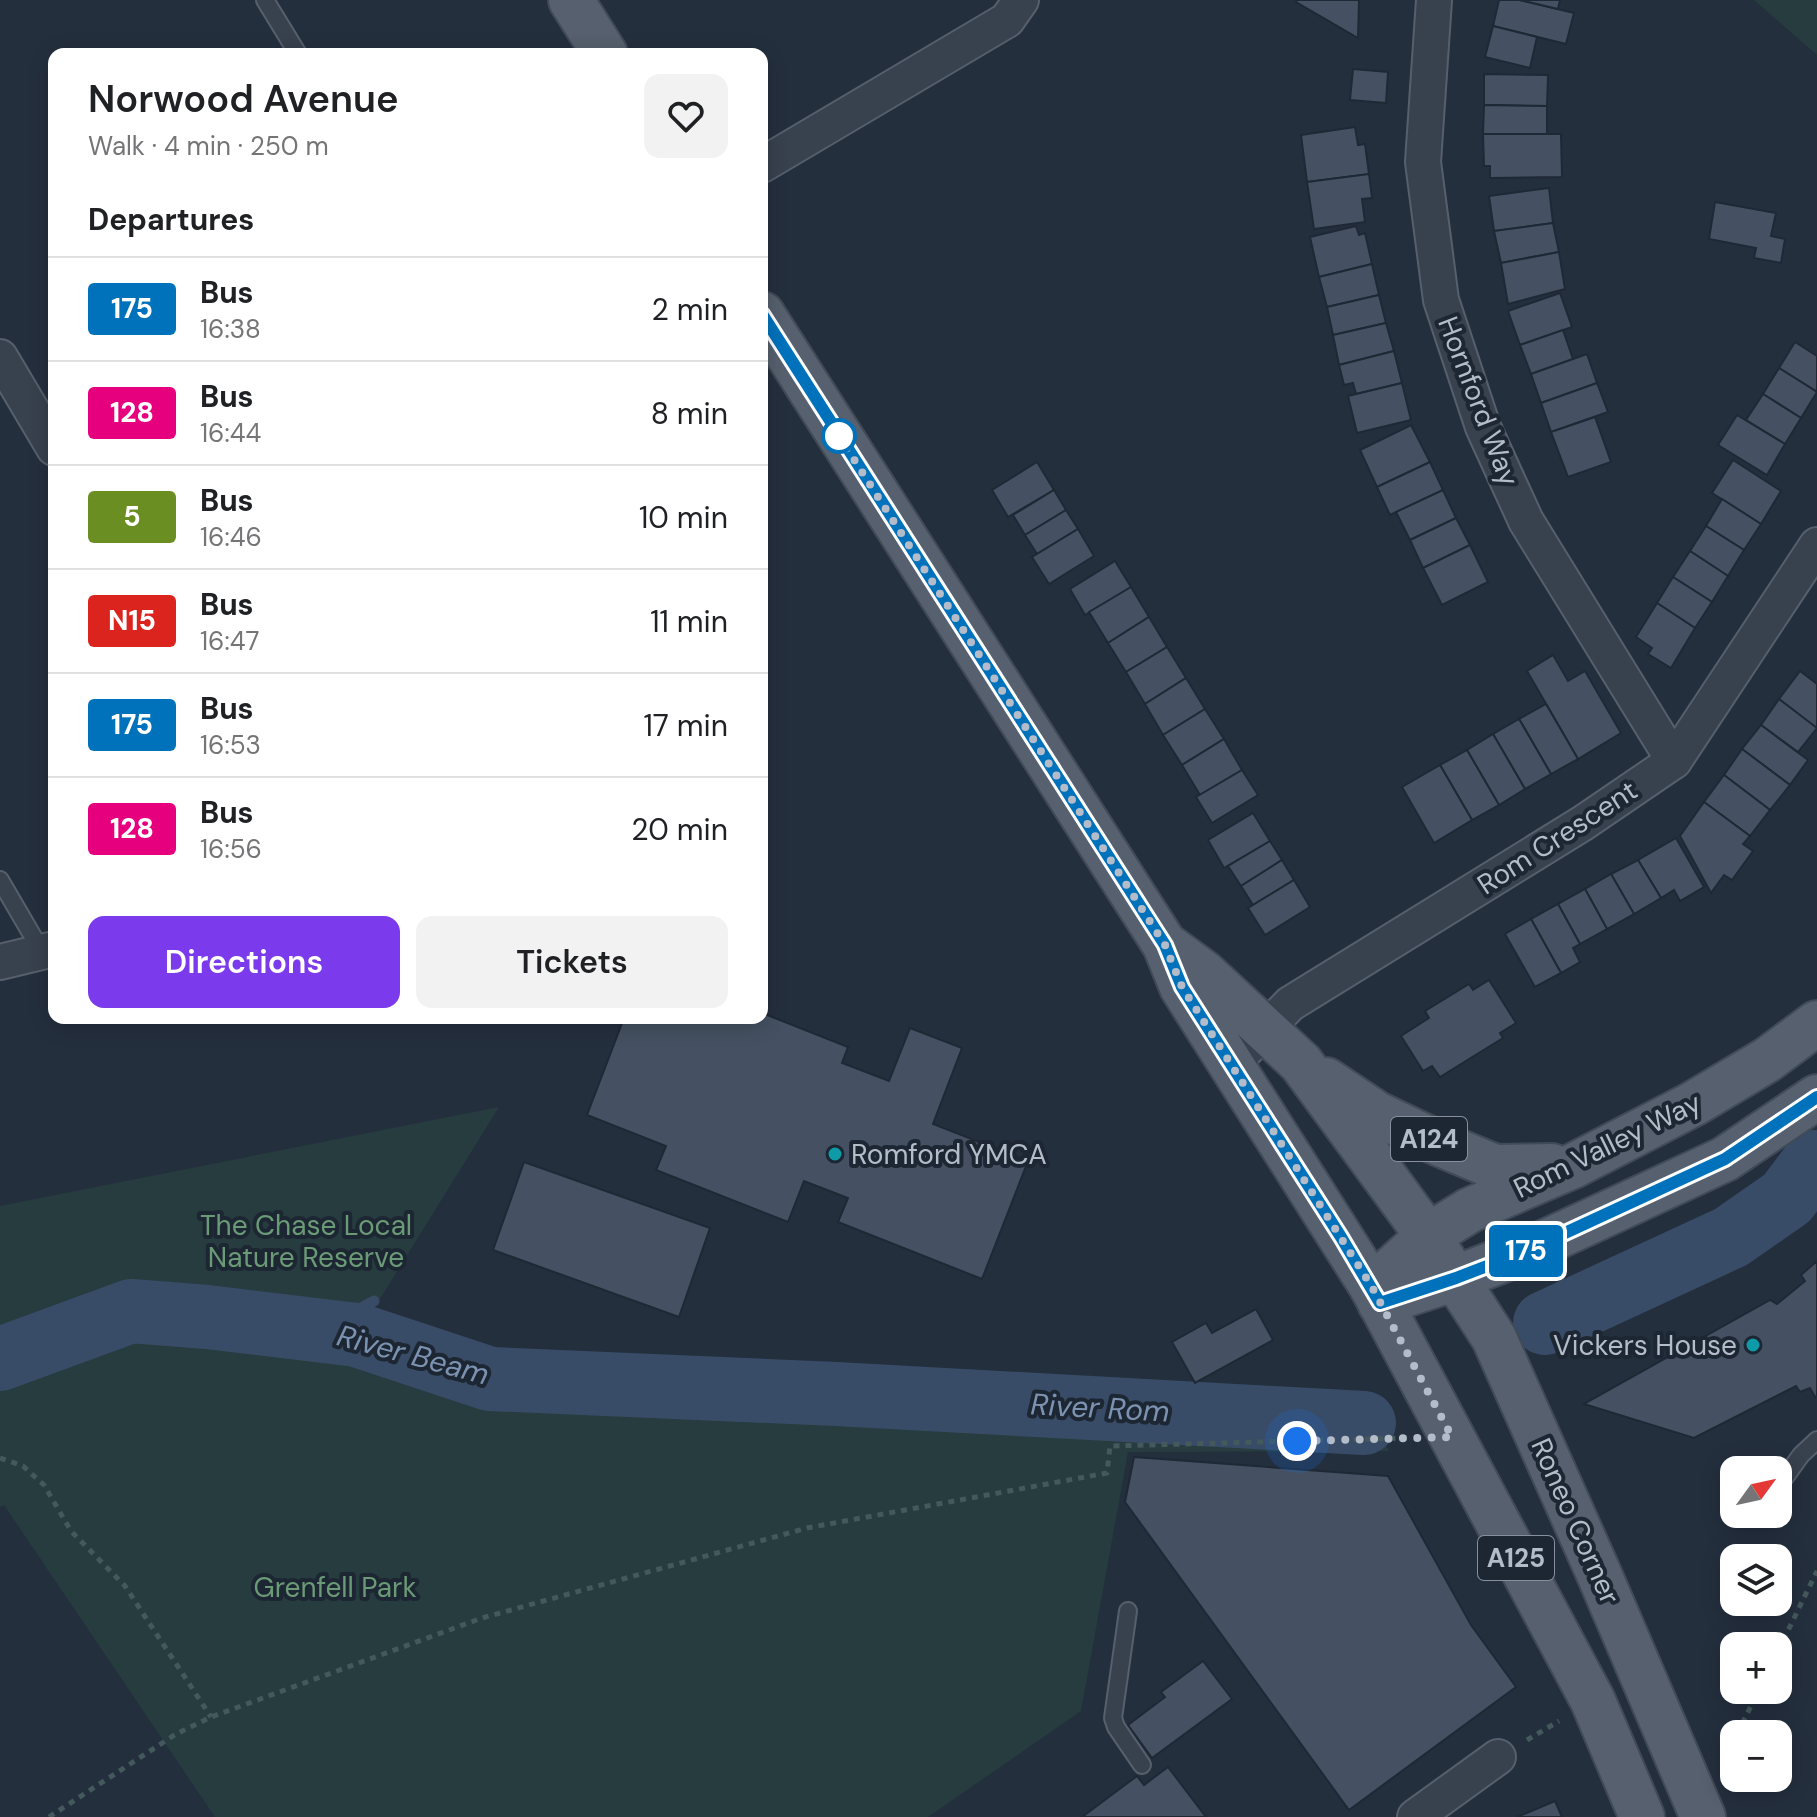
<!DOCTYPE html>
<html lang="en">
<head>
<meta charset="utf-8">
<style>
  body { margin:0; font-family:"DM Sans",sans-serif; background:#f2f2f2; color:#202124; height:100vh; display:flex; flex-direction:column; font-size:30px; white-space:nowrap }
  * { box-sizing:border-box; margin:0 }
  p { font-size:26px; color:#757577 }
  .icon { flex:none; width:44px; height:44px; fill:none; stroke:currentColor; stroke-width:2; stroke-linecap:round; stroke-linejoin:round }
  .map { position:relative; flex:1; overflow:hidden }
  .side { position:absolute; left:48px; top:48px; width:720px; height:976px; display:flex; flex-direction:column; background:#fff; border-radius:16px; box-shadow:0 4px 20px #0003 }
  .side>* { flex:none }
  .badge { padding:0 16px; border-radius:6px; font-size:28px; line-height:52px }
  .needle { width:52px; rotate:57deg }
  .fabs { position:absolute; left:1720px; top:1456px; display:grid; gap:16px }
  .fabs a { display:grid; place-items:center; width:72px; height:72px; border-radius:16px; background:#fff; box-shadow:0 4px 20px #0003; font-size:40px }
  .you { position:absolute; width:40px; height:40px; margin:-20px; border:6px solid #fff; border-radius:50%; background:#1a73e8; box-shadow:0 0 0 12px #1a73e833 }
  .map>.badge { position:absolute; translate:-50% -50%; box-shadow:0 0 0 4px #fff }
  h2 { padding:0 40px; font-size:30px; line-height:72px }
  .round { display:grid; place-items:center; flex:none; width:84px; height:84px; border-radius:16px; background:#f2f2f2 }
  .summary { display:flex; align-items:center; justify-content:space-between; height:136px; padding:0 40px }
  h1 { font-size:38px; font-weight:600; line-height:60px }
  .action { display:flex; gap:16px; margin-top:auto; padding:16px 40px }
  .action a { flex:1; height:92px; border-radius:16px; background:#7c3aed; color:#fff; font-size:32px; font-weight:600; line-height:92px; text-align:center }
  .action a+a { background:#f2f2f2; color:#202124 }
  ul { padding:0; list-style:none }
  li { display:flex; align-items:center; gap:24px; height:104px; padding:0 40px; border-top:2px solid #e0e0e0 }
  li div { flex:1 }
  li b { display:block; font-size:30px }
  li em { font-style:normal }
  li .badge { min-width:88px; font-weight:700; text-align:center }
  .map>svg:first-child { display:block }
  .green { fill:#263c3f }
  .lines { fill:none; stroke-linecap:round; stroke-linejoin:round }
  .stream { stroke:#394c67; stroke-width:11 }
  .river { stroke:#394c67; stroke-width:64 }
  .building { fill:#455162; stroke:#1f2835; stroke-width:2 }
  .lane-casing { stroke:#565f6c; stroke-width:20 }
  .street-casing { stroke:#565f6c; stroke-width:38 }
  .primary-casing { stroke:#414a57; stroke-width:48 }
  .path { stroke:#44595c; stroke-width:5; stroke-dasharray:6 6; stroke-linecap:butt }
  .lane { stroke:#38414e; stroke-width:16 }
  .street { stroke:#38414e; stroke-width:34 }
  .primary { stroke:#56606e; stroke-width:44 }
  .line-casing { stroke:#fff; stroke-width:18 }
  .line { stroke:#0072bc; stroke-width:12 }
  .walk { stroke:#b4bcc9; stroke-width:8; stroke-dasharray:0 14.4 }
  .stop-dot { fill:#fff; stroke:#0072bc; stroke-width:4 }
  .culture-dot { fill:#0f9aa8; stroke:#1d2633; stroke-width:3 }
  .labels { text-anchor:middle; stroke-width:8; stroke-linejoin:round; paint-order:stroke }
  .shield { fill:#1d2633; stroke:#878f9c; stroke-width:2 }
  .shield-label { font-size:26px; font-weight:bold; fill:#b4bcc9 }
  .street-label { font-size:28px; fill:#b4bcc9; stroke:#1d2633 }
  .poi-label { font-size:28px; fill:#b4bcc9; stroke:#1d2633; text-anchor:start }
  .park-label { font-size:28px; fill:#6b9a76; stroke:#1d2633 }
  .water-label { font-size:30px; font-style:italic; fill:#7c92b1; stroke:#1d2633 }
</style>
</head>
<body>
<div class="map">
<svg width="1817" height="1817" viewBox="0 0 1817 1817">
  <rect width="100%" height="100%" fill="#242f3e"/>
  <!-- green -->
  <g class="green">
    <path d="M1754 0H1817V55Z"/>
    <path d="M499 1107 352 1344 424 1376 627 1396 1008 1421 1377 1431 1389 1451 1128 1452 1081 1711 928 1817H215L4 1505 0 1507V1206Z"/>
  </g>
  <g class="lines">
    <!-- stream -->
    <path class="stream" d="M320 1330 374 1301"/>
    <!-- river -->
    <g class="river">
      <path d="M1545 1323 1731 1237 1787 1198 1814 1162"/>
      <path d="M0 1359 131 1311 207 1317 357 1335 490 1379 836 1394 1364 1423"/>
    </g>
  </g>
  <!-- building -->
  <g class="building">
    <path d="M1297 0H1359L1358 38 1296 2Z"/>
    <path d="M1499 0H1520L1574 13 1566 44 1493 26Z"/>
    <path d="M1520 0H1560L1558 9Z"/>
    <path d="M1493 26 1537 37 1530 68 1485 57Z"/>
    <path d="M1353 69 1388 72 1386 103 1350 100Z"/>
    <path d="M1484 74 1548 75 1547 106 1484 105Z"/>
    <path d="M1484 105 1547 106V134H1483Z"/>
    <path d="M1355 127 1358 145 1365 144 1369 174 1307 182 1301 135Z"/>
    <path d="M1483 134H1561L1562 177 1490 178V166H1484Z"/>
    <path d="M1369 174 1372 198 1362 199 1365 222 1314 229 1307 182Z"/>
    <path d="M1549 188 1553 223 1494 231 1489 196Z"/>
    <path d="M1715 202 1776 213 1771 236 1785 239 1781 263 1754 258 1756 248 1709 239Z"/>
    <path d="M1553 223 1559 252 1501 263 1494 231Z"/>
    <path d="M1356 226 1359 235 1365 233 1372 264 1319 277 1310 237Z"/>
    <path d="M1559 252 1565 289 1508 304 1501 263Z"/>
    <path d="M1372 264 1379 295 1327 307 1319 277Z"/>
    <path d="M1560 293 1572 327 1520 345 1508 311Z"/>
    <path d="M1379 295 1386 323 1333 335 1327 307Z"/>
    <path d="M1386 323 1394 351 1339 365 1333 335Z"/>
    <path d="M1563 330 1573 359 1531 374 1520 345Z"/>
    <path d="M1795 342 1817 356V392L1779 368Z"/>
    <path d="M1394 351 1402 383 1356 394 1353 383 1344 385 1339 365Z"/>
    <path d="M1587 354 1597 383 1541 403 1531 374Z"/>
    <path d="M1779 368 1817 392 1801 418 1763 394Z"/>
    <path d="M1402 383 1411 420 1357 433 1348 396Z"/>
    <path d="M1597 383 1608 412 1551 432 1541 403Z"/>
    <path d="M1763 394 1801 418 1785 444 1746 420Z"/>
    <path d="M1737 415 1785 444 1767 475 1718 445Z"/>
    <path d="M1595 417 1611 462 1568 477 1551 432Z"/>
    <path d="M1411 425 1430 462 1377 487 1360 450Z"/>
    <path d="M1733 460 1781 491 1761 524 1712 493Z"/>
    <path d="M1037 462 1054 490 1008 517 992 490Z"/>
    <path d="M1430 462 1443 490 1390 515 1377 487Z"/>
    <path d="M1054 490 1066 510 1025 535 1013 515Z"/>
    <path d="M1443 490 1456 518 1410 540 1396 512Z"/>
    <path d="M1722 499 1761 524 1744 550 1706 526Z"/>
    <path d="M1066 510 1078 529 1037 554 1025 535Z"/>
    <path d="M1456 518 1470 545 1423 568 1410 540Z"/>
    <path d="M1706 526 1744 550 1728 576 1690 551Z"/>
    <path d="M1078 529 1094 556 1049 584 1032 557Z"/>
    <path d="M1470 545 1488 582 1442 605 1423 568Z"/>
    <path d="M1690 551 1728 576 1712 602 1673 577Z"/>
    <path d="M1115 561 1131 587 1085 615 1070 589Z"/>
    <path d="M1673 577 1712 602 1695 628 1657 603Z"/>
    <path d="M1131 587 1149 617 1108 643 1089 612Z"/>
    <path d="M1657 603 1695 628 1671 668 1648 654 1652 648 1636 637Z"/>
    <path d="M1149 617 1167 647 1126 672 1108 643Z"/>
    <path d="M1167 647 1186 678 1145 704 1126 672Z"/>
    <path d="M1553 655 1568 681 1585 671 1621 733 1578 759 1527 671Z"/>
    <path d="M1800 671 1817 684V729L1779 699Z"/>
    <path d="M1186 678 1205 709 1163 735 1145 704Z"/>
    <path d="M1779 699 1817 728 1798 752 1761 725Z"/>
    <path d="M1546 704 1578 759 1551 774 1519 719Z"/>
    <path d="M1205 709 1224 739 1182 765 1163 735Z"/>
    <path d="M1519 719 1551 774 1525 789 1493 734Z"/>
    <path d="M1761 725 1808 760 1790 785 1742 749Z"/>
    <path d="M1493 734 1525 789 1499 805 1467 750Z"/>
    <path d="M1224 739 1242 770 1200 795 1182 765Z"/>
    <path d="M1742 749 1790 785 1770 810 1724 775Z"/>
    <path d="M1467 750 1499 805 1472 820 1440 765Z"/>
    <path d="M1440 765 1472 820 1434 843 1402 787Z"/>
    <path d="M1242 770 1258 795 1212 823 1196 797Z"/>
    <path d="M1724 775 1770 810 1750 836 1704 802Z"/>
    <path d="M1704 802 1750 836 1743 844 1753 851 1732 880 1724 875 1711 893 1680 836Z"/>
    <path d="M1253 813 1270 841 1224 868 1208 840Z"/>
    <path d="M1676 838 1704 887 1680 901 1674 890 1661 898 1638 860Z"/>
    <path d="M1270 841 1282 860 1241 886 1228 866Z"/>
    <path d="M1282 860 1294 880 1253 905 1241 886Z"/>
    <path d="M1638 860 1661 898 1634 914 1611 874Z"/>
    <path d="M1611 874 1634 914 1607 929 1585 889Z"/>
    <path d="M1294 880 1310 907 1265 935 1248 908Z"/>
    <path d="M1585 889 1607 929 1580 944 1558 904Z"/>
    <path d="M1558 904 1580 944 1573 948 1580 962 1561 973 1531 919Z"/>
    <path d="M1531 919 1561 973 1535 987 1505 934Z"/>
    <path d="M1489 980 1516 1023 1500 1033 1503 1038 1440 1077 1432 1066 1423 1071 1401 1036 1429 1018 1425 1011 1469 984 1473 990Z"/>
    <path d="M762 1013 848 1047 842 1063 889 1081 910 1028 962 1048 933 1124 1028 1161 982 1279 838 1222 848 1198 804 1181 788 1222 656 1170 666 1146 587 1115 624 1018H762Z"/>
    <path d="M524 1162 710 1228 679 1317 493 1250Z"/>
    <path d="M1817 1261V1396L1815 1397 1810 1388 1800 1392 1796 1386 1694 1438 1584 1404 1770 1300 1777 1304 1805 1281 1801 1275Z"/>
    <path d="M1256 1309 1273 1340 1195 1383 1172 1342 1206 1323 1212 1333Z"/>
    <path d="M1134 1457 1388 1476 1471 1625 1516 1687 1349 1810 1125 1502Z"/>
    <path d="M1203 1661 1232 1699 1152 1758 1128 1725 1165 1697 1161 1692Z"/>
    <path d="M1168 1767 1206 1817H1082L1137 1776 1144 1785Z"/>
    <path d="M1555 1801 1562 1817H1517Z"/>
  </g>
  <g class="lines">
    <defs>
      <g id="lane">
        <path d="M265 0 298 54"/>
        <path d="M0 880 42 952"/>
        <path d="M1778 1487 1801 1455 1817 1440"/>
        <path d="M1128 1611 1113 1718 1116 1727 1142 1765"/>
      </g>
      <g id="street">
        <path d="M1434 0 1423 162 1441 300 1483 427 1526 521 1674 761"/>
        <path d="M762 165 1007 20 1021 0"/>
        <path d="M0 357 54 448"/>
        <path d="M0 962 54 949"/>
        <path d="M1232 1064 1290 1004 1583 823 1674 761 1817 545"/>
        <path d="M1415 1817 1498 1757"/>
      </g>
      <g id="primary">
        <path d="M571 0 605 54"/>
        <path d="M762 314 1165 945 1182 987 1372 1287 1593 1701 1642 1817"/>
        <path d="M1170 948 1204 973 1301 1063 1428 1236 1494 1338 1599 1574 1703 1817"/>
        <path d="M1326 1080 1377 1114 1440 1144 1495 1167 1552 1166"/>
        <path d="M1372 1287 1428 1236 1470 1210 1573 1166 1693 1104 1767 1060 1817 1023"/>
        <path d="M1380 1303 1456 1278 1526 1251 1725 1159 1817 1097"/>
      </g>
    </defs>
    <!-- lane casing -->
    <use href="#lane" class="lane-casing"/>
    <!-- street casing -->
    <use href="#street" class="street-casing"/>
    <!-- primary casing -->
    <use href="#primary" class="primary-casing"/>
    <!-- path -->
    <g class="path">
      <path d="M0 1458 23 1466 44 1485 71 1531 125 1586 211 1717"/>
      <path d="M1778 1651 1817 1571"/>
      <path d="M1737 1734 1759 1690"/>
      <path d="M1527 1740 1559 1721"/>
      <path d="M1724 1761 1734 1741"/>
      <path d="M49 1817 176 1734 211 1717 482 1618 807 1528 1107 1473 1110 1446 1407 1438"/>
    </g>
    <!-- lane -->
    <use href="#lane" class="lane"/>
    <!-- street -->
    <use href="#street" class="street"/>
    <!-- primary -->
    <use href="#primary" class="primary"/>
  </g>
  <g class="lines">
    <defs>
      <path id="line" d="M762 314 1165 945 1182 987 1341 1237 1380 1303 1456 1278 1526 1251 1725 1159 1817 1097"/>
    </defs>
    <!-- line casing -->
    <use href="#line" class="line-casing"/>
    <!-- line -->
    <use href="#line" class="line"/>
    <!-- walk -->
    <path class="walk" d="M839 436 1165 945 1182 987 1372 1287 1452 1437 1297 1441"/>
  </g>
  <!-- markers -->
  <circle class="stop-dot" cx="839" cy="436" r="16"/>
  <g class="culture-dot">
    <circle cx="835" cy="1154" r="8"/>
    <circle cx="1753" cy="1345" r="8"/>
  </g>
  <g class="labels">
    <!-- shield labels -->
    <g class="shield">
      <rect x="1391" y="1117" width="76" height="44" rx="6"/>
      <rect x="1478" y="1536" width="76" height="44" rx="6"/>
    </g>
    <g class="shield-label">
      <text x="1429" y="1148">A124</text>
      <text x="1516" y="1567">A125</text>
    </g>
    <!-- street labels -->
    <g class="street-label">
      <text transform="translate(1479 401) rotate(69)" y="10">Hornford Way</text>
      <text transform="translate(1557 837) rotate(-33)" y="10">Rom Crescent</text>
      <text transform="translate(1607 1145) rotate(-26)" y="10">Rom Valley Way</text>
      <text transform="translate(1576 1521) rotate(66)" y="10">Roneo Corner</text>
    </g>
    <!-- poi labels -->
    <g class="poi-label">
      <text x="851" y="1164">Romford YMCA</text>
      <text x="1737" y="1355" text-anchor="end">Vickers House</text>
    </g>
    <!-- park labels -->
    <g class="park-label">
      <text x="306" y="1235">The Chase Local<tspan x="306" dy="32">Nature Reserve</tspan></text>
      <text x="335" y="1597">Grenfell Park</text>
    </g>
    <!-- water labels -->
    <g class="water-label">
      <text transform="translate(413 1355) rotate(15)" y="10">River Beam</text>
      <text transform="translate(1100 1408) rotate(3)" y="10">River Rom</text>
    </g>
  </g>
</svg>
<div class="fabs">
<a><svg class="needle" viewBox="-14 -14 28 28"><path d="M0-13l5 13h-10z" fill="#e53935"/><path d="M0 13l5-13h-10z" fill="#757577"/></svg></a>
<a><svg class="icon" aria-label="layers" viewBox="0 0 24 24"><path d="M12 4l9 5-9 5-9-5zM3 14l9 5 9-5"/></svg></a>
<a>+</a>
<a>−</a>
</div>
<div class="you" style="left:1297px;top:1441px"></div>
<b class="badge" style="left:1526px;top:1251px;background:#0072bc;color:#fff">175</b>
<section class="side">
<div class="summary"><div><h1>Norwood Avenue</h1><p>Walk · 4 min · 250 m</p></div><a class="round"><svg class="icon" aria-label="heart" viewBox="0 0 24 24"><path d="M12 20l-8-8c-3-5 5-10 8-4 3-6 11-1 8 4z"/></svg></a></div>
<h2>Departures</h2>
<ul>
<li><span class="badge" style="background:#0072bc;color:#fff">175</span><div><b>Bus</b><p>16:38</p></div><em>2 min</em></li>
<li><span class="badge" style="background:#e6007e;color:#fff">128</span><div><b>Bus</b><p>16:44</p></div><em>8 min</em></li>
<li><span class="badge" style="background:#6b8e23;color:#fff">5</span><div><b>Bus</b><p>16:46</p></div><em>10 min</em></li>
<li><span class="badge" style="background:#dc241f;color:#fff">N15</span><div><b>Bus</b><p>16:47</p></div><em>11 min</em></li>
<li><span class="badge" style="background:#0072bc;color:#fff">175</span><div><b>Bus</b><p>16:53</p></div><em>17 min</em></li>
<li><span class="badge" style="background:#e6007e;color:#fff">128</span><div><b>Bus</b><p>16:56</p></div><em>20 min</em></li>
</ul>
<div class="action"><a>Directions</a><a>Tickets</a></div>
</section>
</div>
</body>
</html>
